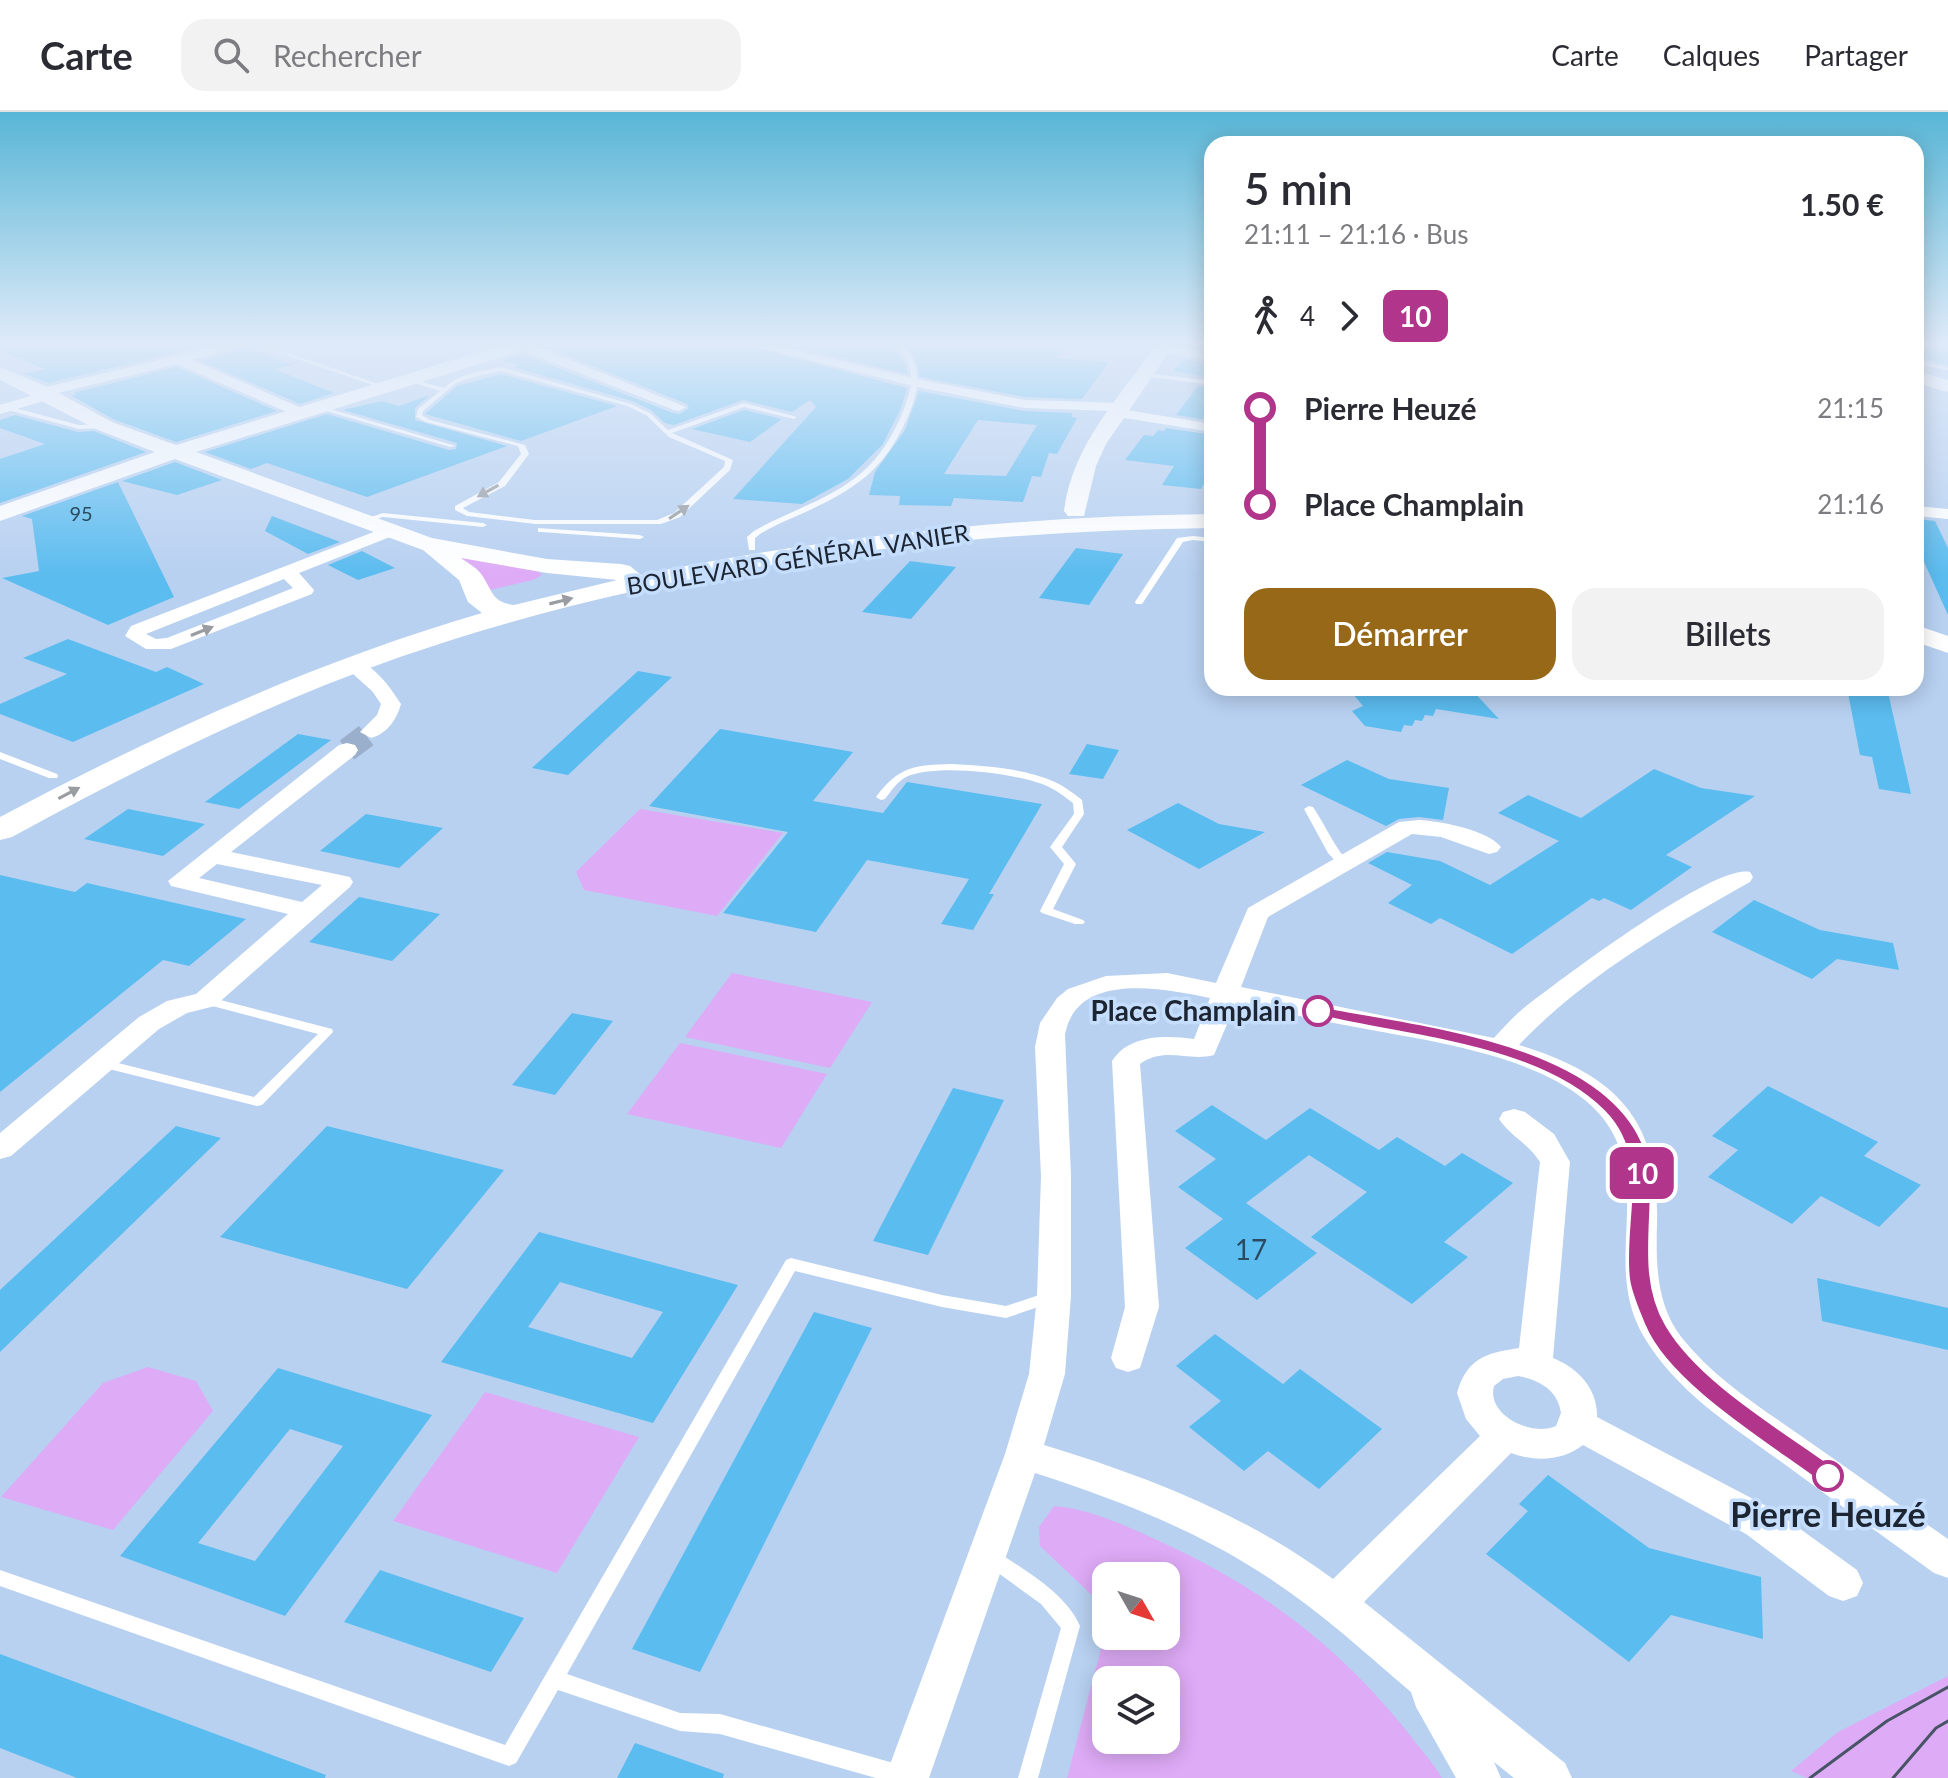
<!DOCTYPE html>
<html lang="fr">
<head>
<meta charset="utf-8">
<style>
  body { margin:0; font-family:Lato,sans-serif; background:#f2f2f3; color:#2b2b33; height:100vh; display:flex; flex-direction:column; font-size:30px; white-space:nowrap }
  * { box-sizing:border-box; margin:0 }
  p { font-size:26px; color:#7c7c81 }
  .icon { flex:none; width:44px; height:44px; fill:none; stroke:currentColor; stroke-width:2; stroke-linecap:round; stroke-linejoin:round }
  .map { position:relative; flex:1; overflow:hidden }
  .details { position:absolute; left:1204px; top:24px; width:720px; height:560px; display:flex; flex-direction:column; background:#fff; border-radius:24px; box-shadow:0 4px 20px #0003 }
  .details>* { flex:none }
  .badge { padding:0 16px; border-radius:12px; font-size:28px; line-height:52px }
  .needle { width:52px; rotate:129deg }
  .buttons { position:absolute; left:1092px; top:1450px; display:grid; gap:16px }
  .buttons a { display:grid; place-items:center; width:88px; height:88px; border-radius:16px; background:#fff; box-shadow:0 4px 20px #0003; font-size:40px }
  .map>.badge { position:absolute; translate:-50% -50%; box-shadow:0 0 0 4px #fff }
  .legs { display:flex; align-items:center; gap:12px; height:88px; padding:0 40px; font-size:26px }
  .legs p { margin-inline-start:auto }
  .summary { display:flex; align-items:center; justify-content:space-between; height:136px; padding:0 40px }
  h1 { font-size:44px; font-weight:600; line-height:60px }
  .action { display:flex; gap:16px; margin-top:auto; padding:16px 40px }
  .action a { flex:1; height:92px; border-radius:24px; background:#976818; color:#fff; font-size:32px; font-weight:600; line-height:92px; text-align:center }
  .action a+a { background:#f2f2f3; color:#2b2b33 }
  ul { padding:0 40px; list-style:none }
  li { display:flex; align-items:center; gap:28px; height:96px; font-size:30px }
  li i { display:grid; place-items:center; width:12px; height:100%; margin:0 10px; background:currentColor }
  li i::after { content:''; width:20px; height:20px; margin:-10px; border:6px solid; border-radius:50%; background:#fff }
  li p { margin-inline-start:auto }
  li:first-child i { background:linear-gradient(#0000 50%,currentColor 0) }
  li:last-child i { background:linear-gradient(currentColor 50%,#0000 0) }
  header { display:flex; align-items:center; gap:48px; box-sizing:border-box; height:112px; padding:0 40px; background:#fff; border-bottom:2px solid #e1e1e2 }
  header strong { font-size:38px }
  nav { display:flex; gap:44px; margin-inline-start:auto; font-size:28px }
  .search { width:560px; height:72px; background:#f2f2f3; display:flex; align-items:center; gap:20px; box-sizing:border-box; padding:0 28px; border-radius:24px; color:#7c7c81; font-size:30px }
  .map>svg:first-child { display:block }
  .green { fill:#deabf6; fill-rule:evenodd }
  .building { fill:#5bbcef; fill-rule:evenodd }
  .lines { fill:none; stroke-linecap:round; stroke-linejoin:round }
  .street-tunnel { stroke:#99afcb; stroke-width:24; stroke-dasharray:24 12; stroke-linecap:butt }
  .lane { fill:#fff; fill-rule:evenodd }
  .street { fill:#fff; fill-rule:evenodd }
  .secondary { fill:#fff; fill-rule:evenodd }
  .tram { stroke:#465465; stroke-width:3 }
  .oneway { fill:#999da2 }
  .line-1 { fill:#b0358b; stroke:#fff; stroke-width:2 }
  .stop-1-dot { fill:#fff; stroke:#b0358b; stroke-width:4 }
  .labels { text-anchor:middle; stroke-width:7; stroke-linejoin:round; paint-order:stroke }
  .far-number-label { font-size:20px; fill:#2c4b60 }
  .far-street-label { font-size:24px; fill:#1c2531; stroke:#c5defe }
  .stop-label { font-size:28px; font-weight:bold; fill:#1c2531; stroke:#c5defe; text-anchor:end }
  .near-number-label { font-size:28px; fill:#2c4b60 }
  .near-stop-label { font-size:34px; font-weight:bold; fill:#1c2531; stroke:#c5defe }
</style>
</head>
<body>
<header>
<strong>Carte</strong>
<div class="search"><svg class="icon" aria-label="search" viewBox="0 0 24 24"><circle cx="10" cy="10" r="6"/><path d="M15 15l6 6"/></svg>Rechercher</div>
<nav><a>Carte</a><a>Calques</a><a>Partager</a></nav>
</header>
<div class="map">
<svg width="1948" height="1666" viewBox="0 0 1948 1666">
  <rect width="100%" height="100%" fill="#b8d1f1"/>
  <!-- green -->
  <g class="green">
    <path d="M465 443 537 459 542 463 533 468 490 478 477 457 459 445Z"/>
    <path d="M640 697 783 721 717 804 584 778 576 760Z"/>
    <path d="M732 861 872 890 830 956 685 925Z"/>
    <path d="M680 931 827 962 781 1036 627 1002Z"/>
    <path d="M148 1255 196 1269 213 1299 113 1418 1 1385 103 1271Z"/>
    <path d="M485 1280 639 1325 557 1461 393 1409Z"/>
    <path d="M1054 1394C1090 1397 1124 1413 1157 1428 1259 1474 1340 1534 1409 1622 1420 1637 1433 1650 1442 1666H1067L1106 1518V1524H1166V1464H1106V1501L1096 1487 1040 1434 1039 1415ZM1106 1568H1166V1628H1106Z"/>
    <path d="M1948 1564V1666H1807L1791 1659 1838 1620Z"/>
  </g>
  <!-- building -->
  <g class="building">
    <path d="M0 230H222L48 271 24 262 45 257 0 239Z"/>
    <path d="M565 230H734L907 276 901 296 883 332 848 367 802 392 733 387 816 295 810 288 792 300 743 288 674 313 665 311 651 298 632 289 513 255 520 253 502 248 522 242 673 301 680 302 689 296 687 292 546 235Z"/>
    <path d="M773 230H890L903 248 908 262Z"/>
    <path d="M903 230H1064L1054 237 1065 239 1055 246 1109 250 1082 287 1025 285 920 265 914 244Z"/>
    <path d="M247 235 293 253 274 257 334 281 300 292 201 249Z"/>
    <path d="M1916 235 1948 239V253L1916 245Z"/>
    <path d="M1183 247 1212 251V266L1173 259Z"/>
    <path d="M177 255 277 299 176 330 113 307 72 284 77 282 73 281Z"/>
    <path d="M501 262 617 294 521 329 425 302 457 274Z"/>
    <path d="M1198 274 1212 276V309L1176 303Z"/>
    <path d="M919 279 1024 299 1072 301V305L1077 306 1057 342 1049 341 1041 365 1032 364 1023 390 954 386 951 394 899 393 900 384 869 383 875 360 905 318ZM978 308 1037 313 1006 364 944 362Z"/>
    <path d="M430 283 415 296V308L507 334 367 385 267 351 251 357 205 340 327 302 449 338 456 337 457 331 343 298 382 289 399 294Z"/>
    <path d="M744 298 782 307 750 330 692 317Z"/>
    <path d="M15 303 78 320 94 319 146 340 0 391V347L45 332 0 316V308Z"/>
    <path d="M1166 316 1212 323V358L1201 377 1162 373 1174 354 1125 348 1144 323 1153 324 1158 318 1164 319Z"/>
    <path d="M175 350 222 368 177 383 122 369Z"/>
    <path d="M118 370 174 485 108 513 2 466 39 459 32 407 22 404Z"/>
    <path d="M272 404 340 430 308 442 265 419Z"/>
    <path d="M1916 407 1935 409 1948 436V503L1916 432Z"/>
    <path d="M1076 436 1123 442 1089 493 1039 486Z"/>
    <path d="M362 439 395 456 358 468 328 453Z"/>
    <path d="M910 449 956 455 911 507 862 500Z"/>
    <path d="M68 527 156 560 167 555 204 572 73 630 0 602V592L67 562 23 546Z"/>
    <path d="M638 559 672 565 568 663 532 656Z"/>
    <path d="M1348 576H1470L1499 607 1436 597 1433 604 1425 603 1422 609 1415 608 1412 614 1404 613 1401 620 1365 614 1352 599 1363 594Z"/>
    <path d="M1847 576H1887L1911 682 1879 677 1872 645 1860 643Z"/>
    <path d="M720 617 853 640 813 689 883 701 907 670 1042 692 989 782H994L973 818 941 812 969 767 867 748 816 820 723 801 788 720 649 694Z"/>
    <path d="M298 622 331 628 239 697 205 690Z"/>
    <path d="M1087 632 1119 638 1103 667 1069 662Z"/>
    <path d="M1347 648 1389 667 1449 676 1443 708 1419 705 1399 707 1386 714 1301 673Z"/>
    <path d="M1654 657 1701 676 1755 684 1666 743 1692 755 1631 798 1604 786 1599 789 1592 786 1512 842 1440 806 1431 812 1388 791 1412 773 1368 751 1387 740 1440 749 1490 773 1559 729 1498 701 1528 683 1581 706Z"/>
    <path d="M1178 691 1219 712 1265 720 1199 757 1127 718Z"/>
    <path d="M128 697 205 712 163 744 84 727Z"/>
    <path d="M366 702 443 716 399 756 320 739Z"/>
    <path d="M0 763 75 780 87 771 246 807 189 854 163 848 0 980Z"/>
    <path d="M359 785 440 802 392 849 309 830Z"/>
    <path d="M1754 788 1820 818 1893 831 1899 858 1837 847 1812 867 1712 820Z"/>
    <path d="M572 901 613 909 555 983 512 973Z"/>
    <path d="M1768 974 1878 1030 1864 1044 1921 1073 1879 1115 1821 1084 1792 1112 1708 1065 1738 1038 1712 1024Z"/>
    <path d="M953 976 1004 988 928 1143 873 1129Z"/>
    <path d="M1212 993 1266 1028 1310 996 1379 1038 1397 1025 1445 1054 1462 1041 1513 1071 1444 1130 1468 1145 1412 1192 1311 1125 1367 1080 1309 1043 1246 1091 1317 1141 1257 1188 1185 1136 1223 1107 1178 1075 1216 1047 1175 1019Z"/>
    <path d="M176 1014 221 1026 0 1240V1178Z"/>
    <path d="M327 1014 504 1058 407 1177 220 1125Z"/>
    <path d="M539 1120 738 1173 653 1311 441 1250ZM560 1170 663 1200 632 1246 528 1215Z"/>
    <path d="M1817 1166 1948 1196V1238L1822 1209Z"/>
    <path d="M814 1200 872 1216 700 1560 632 1537Z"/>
    <path d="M1215 1222 1283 1272 1300 1257 1382 1317 1319 1377 1268 1339 1244 1359 1189 1315 1221 1289 1176 1254Z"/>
    <path d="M278 1256 432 1303 285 1504 120 1444ZM290 1317 343 1334 255 1449 198 1431Z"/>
    <path d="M1548 1363 1649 1436 1761 1465 1763 1527 1671 1503 1629 1550 1486 1442 1528 1399 1519 1392Z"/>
    <path d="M380 1458 451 1482 524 1506 491 1560 344 1510Z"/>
    <path d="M0 1542 326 1663 325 1666H77L0 1636Z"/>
    <path d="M635 1631 724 1662 723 1666H617Z"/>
  </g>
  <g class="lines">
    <!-- street-tunnel -->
    <path class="street-tunnel" d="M347 638 371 620"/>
    <!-- lane -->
    <g class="lane">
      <path d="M247 230H256L387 275 382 276Z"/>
      <path d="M893 230H899C921 250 921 271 911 297 888 353 863 373 810 398 793 406 776 412 760 422L755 426V438H749L747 425 754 419C769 410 784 404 799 397 853 373 881 354 904 297 915 268 915 253 893 230Z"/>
      <path d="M1916 248 1948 256V258L1916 252Z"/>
      <path d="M501 255 631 292 650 301 668 318 744 291 797 305 794 307 744 295 672 321 733 348 730 358 680 405 661 412H535L467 404 455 398V394L499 370 521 342 518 334 426 310 416 305 418 297 440 279 405 268 408 266 444 276C460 261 481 259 501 255ZM501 259 627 294 646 303 669 325 725 349 724 355 674 401 657 408H535L469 400 463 396 505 374 529 342 525 333 430 308 422 303 423 299 456 271 473 265Z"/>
      <path d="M1145 261 1212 269V273L1143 264 1142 263Z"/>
      <path d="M0 292 79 313 105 312 108 314 105 316 79 317 0 296Z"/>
      <path d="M316 294H320L456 334 450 335 316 296Z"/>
      <path d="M383 401 483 411 487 413 483 415 383 405 363 411 359 409Z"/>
      <path d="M538 416 640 423 644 425 640 427 541 420H538Z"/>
      <path d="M1193 424 1212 426V430L1193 428 1183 430 1142 492H1136L1135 490 1177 426Z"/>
      <path d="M0 640 57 662 58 664 57 666H49L0 647Z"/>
      <path d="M952 652C985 654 1024 656 1055 670 1064 674 1073 681 1082 688L1084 702 1062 735 1076 752 1053 797 1083 808 1085 810 1083 812H1075L1042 801 1040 799 1064 752 1050 735 1074 702 1073 691C1065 685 1056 678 1047 674 1018 661 935 651 906 665 897 670 891 679 885 687L881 688 876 685C899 654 915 653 952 652Z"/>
      <path d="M1309 694 1313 695C1326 714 1334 735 1350 752L1348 754H1340L1328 741 1304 697Z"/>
      <path d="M205 884 332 917 333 920 262 993 257 994 97 954 95 951 102 947 254 985 318 922 201 891 199 888Z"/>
      <path d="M791 1146 942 1183 1006 1194 1051 1179 1056 1181 1059 1185 1056 1189 1006 1206 942 1195 795 1159 567 1562 680 1601 720 1602 904 1654 911 1657 913 1666H876L720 1622 680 1619 558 1578 516 1651 509 1654 0 1474V1458L505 1633 786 1148Z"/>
      <path d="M989 1436 995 1438C1025 1459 1065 1480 1080 1514L1038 1666H1018L1061 1516 1041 1492 983 1450 980 1444 983 1438Z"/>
    </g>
    <!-- street -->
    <g class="street">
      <path d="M234 230 245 233 192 248 306 298V304H296L177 252 54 282 53 286 0 302V293L37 282 38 277Z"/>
      <path d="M516 230H526L686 295 679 299 674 298 516 236Z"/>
      <path d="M737 230H760L917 267 1025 288 1122 291 1127 292V298L1212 312V320L1118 305 1113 304 1112 299 1025 296 917 275Z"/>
      <path d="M1163 233 1212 240V248L1158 240V234Z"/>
      <path d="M1916 394 1948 397V407L1916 404Z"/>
      <path d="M389 414 395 415 398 419 395 423 299 461 314 478 312 482 171 537H146L125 524 131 514ZM284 467 293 476 167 526 156 527 146 522Z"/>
      <path d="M353 547C374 552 390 575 401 592 397 607 387 622 371 626L360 620 377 603 381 592 372 579 343 553Z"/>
      <path d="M347 631 355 633 358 638 355 643 231 740 350 765 353 770 350 775 215 894 187 901 159 917 11 1044 0 1047V1021L139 905 167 889 196 882 288 802 171 774 168 769 339 633ZM217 752 322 773 302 790 199 766Z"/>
      <path d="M1419 708C1440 709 1488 718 1501 735L1497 740 1489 742 1441 725 1412 722 1268 805 1241 875 1494 926C1504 915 1514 904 1525 895 1559 869 1714 751 1750 760L1753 765 1750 770C1670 815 1582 866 1519 933 1616 963 1660 1007 1657 1111 1656 1152 1656 1193 1682 1226 1718 1271 1768 1300 1814 1333 1859 1364 1903 1396 1948 1427V1466L1934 1461C1885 1426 1836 1390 1787 1354 1735 1316 1678 1282 1644 1225 1608 1164 1639 1103 1621 1041 1596 950 1444 932 1366 917 1323 909 1279 900 1236 891L1214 943C1188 950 1165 934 1140 952L1159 1195 1140 1256 1128 1260 1116 1256 1111 1246 1125 1195 1112 949C1129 922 1166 923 1194 927L1210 886C1166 877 1076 858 1065 923L1071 1064V1184L1065 1262 1044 1333C1146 1364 1247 1403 1333 1467L1480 1324 1466 1307 1457 1281C1467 1246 1486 1241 1519 1236L1540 1050C1529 1032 1510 1024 1499 1007L1503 1000 1514 997 1525 1000 1554 1022 1570 1050 1553 1246C1578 1256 1598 1277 1597 1305L1774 1398 1857 1458 1863 1471 1857 1484 1843 1489 1829 1484 1746 1422 1583 1333C1562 1349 1536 1350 1511 1341L1364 1490 1565 1651 1572 1666H1514L1494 1650 1501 1666H1456L1416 1595 1411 1580C1361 1537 1313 1493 1258 1459 1189 1415 1112 1386 1035 1361L929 1666H885L1005 1342 1029 1262 1037 1184 1041 1064 1035 935 1040 911 1057 886 1068 877 1106 864 1167 861 1216 871 1248 796 1399 710ZM1518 1264C1539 1268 1558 1278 1561 1301L1556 1314C1532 1325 1486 1303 1494 1274L1503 1267Z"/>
    </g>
    <!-- secondary -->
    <g class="secondary">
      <path d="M512 230H540L537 234 196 340 432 426 547 447 621 452 630 454 641 463C828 424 1021 404 1212 402V416C942 419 656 456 400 545 265 592 137 657 12 725L0 728V705C155 623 314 550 482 501L468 490 459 468 423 438 175 347 0 409V394L155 340 98 318 0 268V255L50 276 112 310 176 333ZM461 446 547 461 617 468 514 493C492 490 493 480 482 463 477 456 468 451 461 446Z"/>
      <path d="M1158 230H1176L1106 332 1096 354 1084 404H1068L1064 399C1072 332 1121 284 1158 230Z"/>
      <path d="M1916 259 1948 268V280L1916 271Z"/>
      <path d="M1916 513 1948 524V541L1916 530Z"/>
    </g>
    <!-- tram -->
    <g class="tram">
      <path d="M1810 1666 1887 1609 1948 1575"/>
      <path d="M1893 1666 1936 1616 1948 1609"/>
    </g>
  </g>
  <!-- one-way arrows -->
  <defs><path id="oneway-solid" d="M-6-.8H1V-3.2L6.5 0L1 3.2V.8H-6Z" transform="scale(2)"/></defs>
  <g class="oneway">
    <use href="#oneway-solid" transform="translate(488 379) rotate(151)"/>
    <use href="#oneway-solid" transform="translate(679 400) rotate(-34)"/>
    <use href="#oneway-solid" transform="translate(561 489) rotate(-14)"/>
    <use href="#oneway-solid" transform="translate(202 519) rotate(-22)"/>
    <use href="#oneway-solid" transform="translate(69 681) rotate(-28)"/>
  </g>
  <!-- sky -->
  <linearGradient id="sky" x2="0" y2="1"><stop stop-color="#58b6d6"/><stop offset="0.5" stop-color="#dfeaf9"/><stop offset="1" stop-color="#dfeaf9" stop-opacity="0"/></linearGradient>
  <rect width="1948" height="463" fill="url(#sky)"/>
  <!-- line-1 -->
  <path class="line-1" d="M1318 894C1415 913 1597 929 1642 1030 1645 1037 1650 1044 1650 1052 1655 1106 1637 1164 1666 1213 1699 1270 1783 1318 1836 1357L1839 1364 1836 1370 1828 1373 1820 1370C1769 1332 1669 1272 1645 1214 1639 1200 1631 1182 1629 1167 1622 1109 1651 1046 1604 999 1536 931 1402 925 1313 902L1310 899Z"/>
  <!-- markers -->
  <g class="stop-1-dot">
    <circle cx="1318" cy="899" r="14"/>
    <circle cx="1828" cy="1364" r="14"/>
  </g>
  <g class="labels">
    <!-- far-number labels -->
    <g class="far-number-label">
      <text x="81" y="409">95</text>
    </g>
    <!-- far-street labels -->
    <g class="far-street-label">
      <text transform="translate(798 448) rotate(-9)" y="8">BOULEVARD GÉNÉRAL VANIER</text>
    </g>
    <!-- stop labels -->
    <g class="stop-label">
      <text x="1296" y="909">Place Champlain</text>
    </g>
    <!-- near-number labels -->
    <g class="near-number-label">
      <text x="1251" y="1148">17</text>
    </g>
    <!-- near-stop labels -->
    <g class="near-stop-label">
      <text x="1828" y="1415">Pierre Heuzé</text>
    </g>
  </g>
</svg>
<div class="buttons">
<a><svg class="needle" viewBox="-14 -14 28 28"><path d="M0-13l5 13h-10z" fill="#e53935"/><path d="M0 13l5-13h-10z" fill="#7c7c81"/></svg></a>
<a><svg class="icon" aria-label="layers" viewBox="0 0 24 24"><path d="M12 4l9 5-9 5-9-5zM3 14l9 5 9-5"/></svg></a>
</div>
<b class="badge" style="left:1642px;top:1061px;background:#b0358b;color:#fff">10</b>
<section class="details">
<div class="summary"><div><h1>5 min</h1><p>21:11 – 21:16 · Bus</p></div><b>1.50 €</b></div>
<div class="legs"><svg class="icon" aria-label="walk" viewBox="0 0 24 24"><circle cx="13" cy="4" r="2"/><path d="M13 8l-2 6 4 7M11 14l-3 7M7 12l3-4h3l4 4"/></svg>4<svg class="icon" aria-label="forward" viewBox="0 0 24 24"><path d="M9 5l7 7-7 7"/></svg><b class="badge" style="background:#b0358b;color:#fff">10</b></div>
<ul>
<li><i style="color:#b0358b"></i><b>Pierre Heuzé</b><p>21:15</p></li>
<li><i style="color:#b0358b"></i><b>Place Champlain</b><p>21:16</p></li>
</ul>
<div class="action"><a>Démarrer</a><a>Billets</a></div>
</section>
</div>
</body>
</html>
